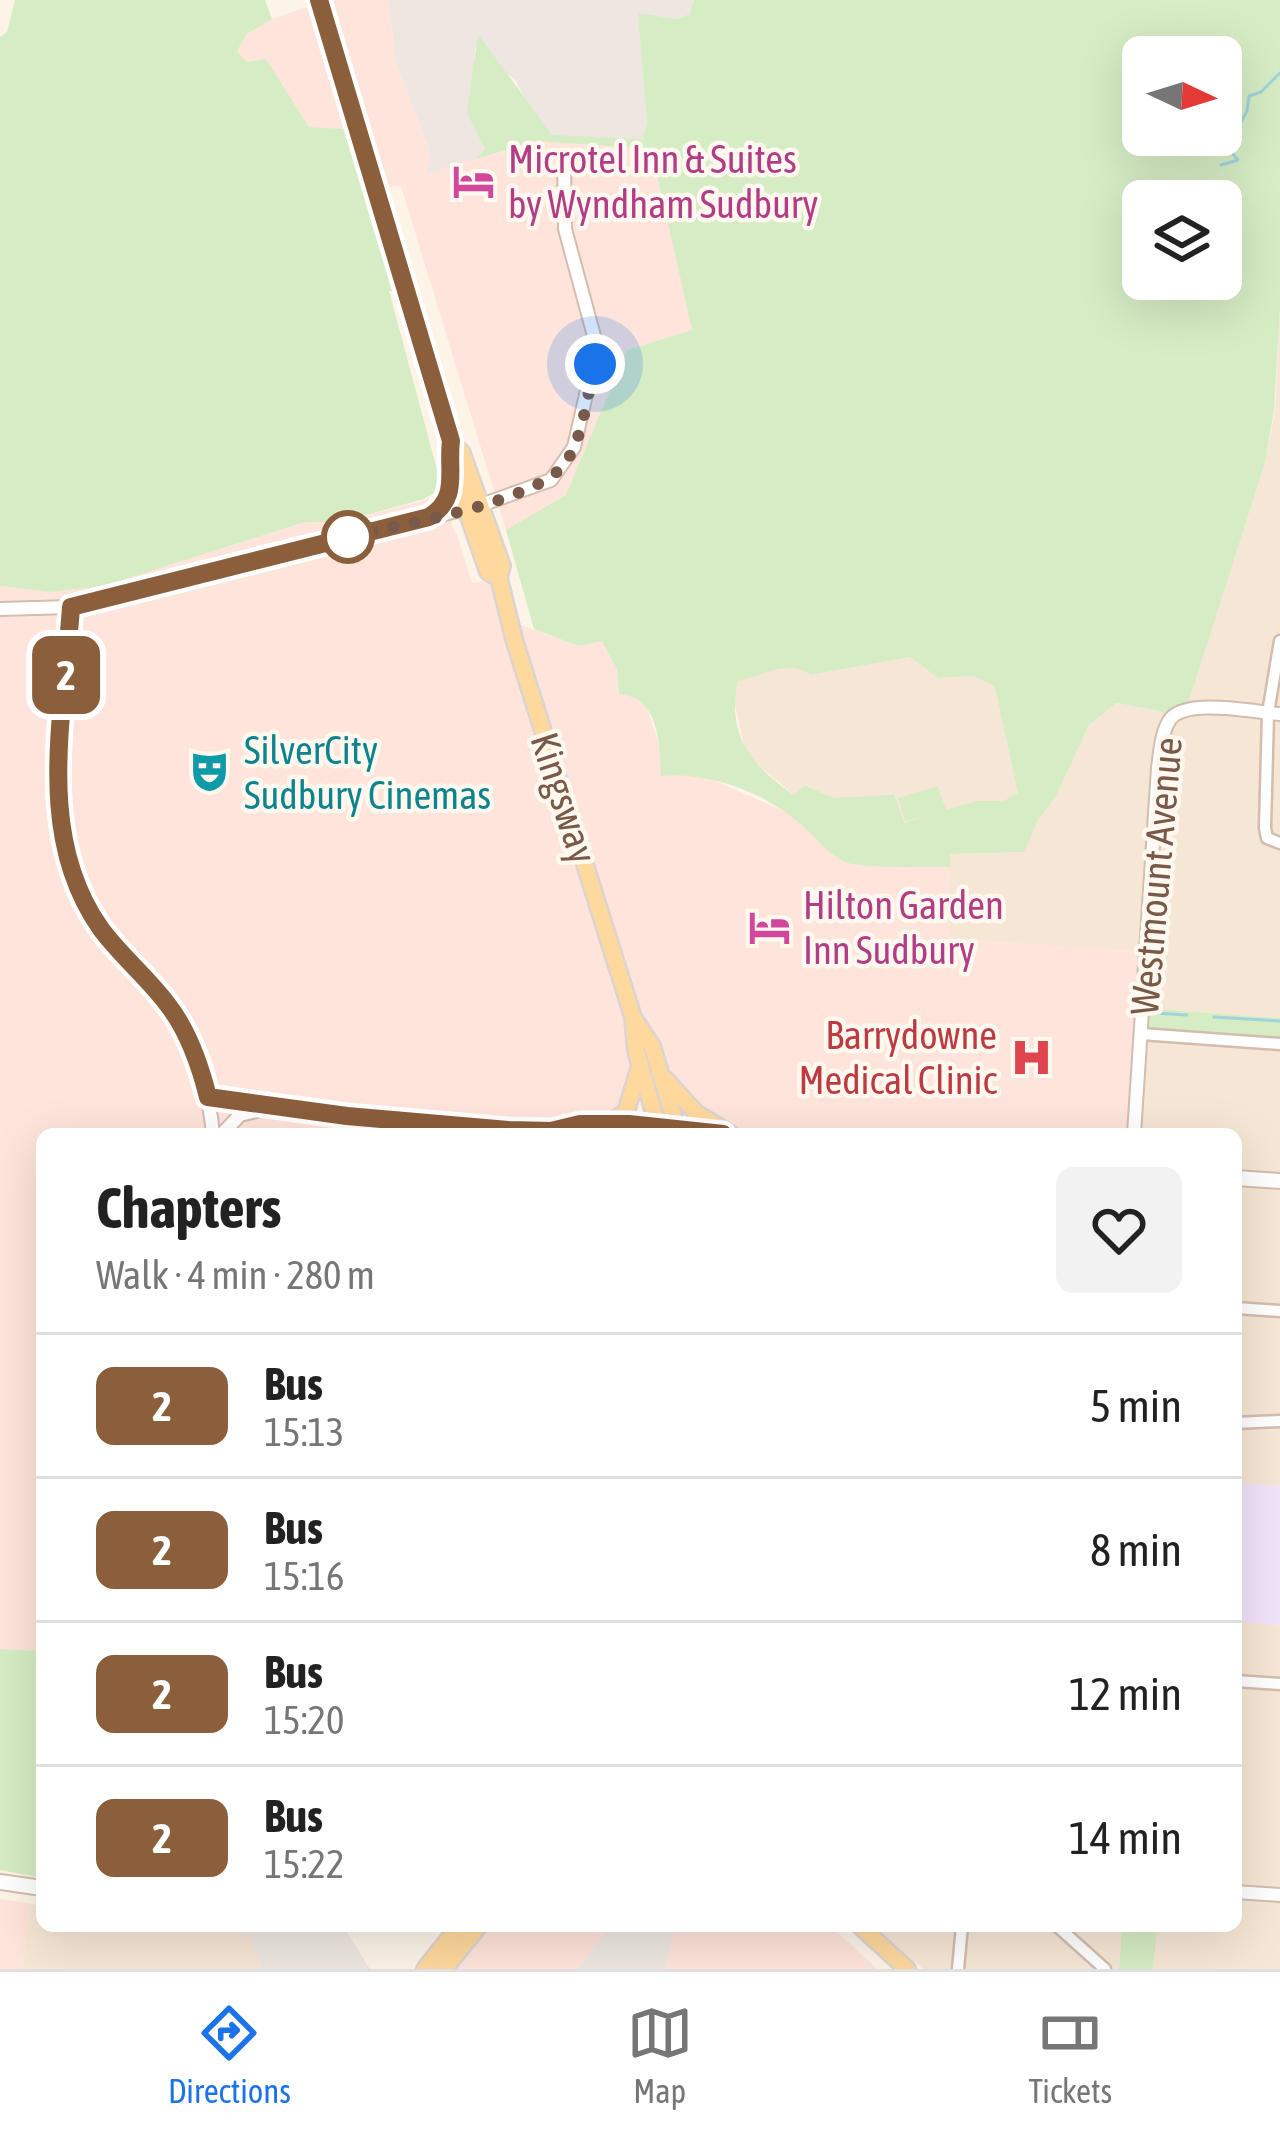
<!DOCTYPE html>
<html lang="en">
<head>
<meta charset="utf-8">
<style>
  body { margin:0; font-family:"Asap Condensed",sans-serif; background:#f2f2f2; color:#222; height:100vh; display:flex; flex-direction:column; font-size:45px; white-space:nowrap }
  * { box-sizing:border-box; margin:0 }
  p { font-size:39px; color:#767676 }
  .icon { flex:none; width:66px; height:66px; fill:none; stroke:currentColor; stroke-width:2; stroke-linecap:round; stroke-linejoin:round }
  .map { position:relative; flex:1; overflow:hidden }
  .sheet { position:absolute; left:36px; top:1128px; width:1206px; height:804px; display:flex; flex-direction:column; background:#fff; border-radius:18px; box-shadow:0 12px 48px #0002 }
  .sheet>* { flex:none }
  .badge { padding:0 24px; border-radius:18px; font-size:42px; line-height:78px }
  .needle { width:78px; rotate:94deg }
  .tools { position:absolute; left:1122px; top:36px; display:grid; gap:24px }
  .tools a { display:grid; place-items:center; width:120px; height:120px; border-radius:18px; background:#fff; box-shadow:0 12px 48px #0002; font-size:60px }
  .you { position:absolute; width:60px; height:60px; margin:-30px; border:9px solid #fff; border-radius:50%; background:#1a73e8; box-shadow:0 0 0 18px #1a73e833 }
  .map>.badge { position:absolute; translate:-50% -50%; box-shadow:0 0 0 6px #fff }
  .round { display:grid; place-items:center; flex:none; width:126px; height:126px; border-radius:18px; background:#f2f2f2 }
  .headline { display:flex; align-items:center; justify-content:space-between; height:204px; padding:0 60px }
  h1 { font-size:57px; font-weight:700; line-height:90px }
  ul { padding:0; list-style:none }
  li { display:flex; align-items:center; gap:36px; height:144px; padding:0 60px; border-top:3px solid #e0e0e0 }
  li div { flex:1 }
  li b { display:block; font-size:45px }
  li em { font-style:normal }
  li .badge { min-width:132px; font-weight:700; text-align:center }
  .tabs { display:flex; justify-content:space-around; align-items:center; height:168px; border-top:3px solid #e0e0e0; background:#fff; font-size:33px; color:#767676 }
  .tabs a { display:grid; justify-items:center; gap:6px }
  .tabs .active { color:#1a73e8 }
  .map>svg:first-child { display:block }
  .residential { fill:#f6e6d5 }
  .commercial { fill:#fee4da }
  .industrial { fill:#eee7e1 }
  .education { fill:#f1e3fa }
  .green { fill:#d5ecc4; fill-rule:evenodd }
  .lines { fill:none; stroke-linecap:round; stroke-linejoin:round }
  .stream { stroke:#a0d3db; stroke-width:3 }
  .minor-casing { stroke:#d3bdae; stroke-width:15 }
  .tertiary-casing { stroke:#d3bdae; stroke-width:16 }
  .secondary-casing { stroke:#d6bdab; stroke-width:18 }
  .primary-casing { stroke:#dcd4d0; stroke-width:20 }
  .minor { stroke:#fff; stroke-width:10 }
  .tertiary { stroke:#fff; stroke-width:12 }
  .secondary { stroke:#fff; stroke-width:14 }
  .primary { stroke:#fed89d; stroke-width:15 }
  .line-casing { stroke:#fff; stroke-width:27 }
  .line { stroke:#8b5e3c; stroke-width:18 }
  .walk { stroke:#795949; stroke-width:12; stroke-dasharray:0 21.6 }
  .stop-dot { fill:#fff; stroke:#8b5e3c; stroke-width:6 }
  .labels { text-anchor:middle; stroke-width:9; stroke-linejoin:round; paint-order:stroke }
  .hotel-label { font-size:39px; fill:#b23c85; stroke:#fff8ee; text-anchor:start }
  .culture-label { font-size:39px; fill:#0d838f; stroke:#fff8ee; text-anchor:start }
  .street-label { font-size:39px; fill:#795949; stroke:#fff8ee }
  .health-label { font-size:39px; fill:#be3a42; stroke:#fff8ee; text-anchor:end }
</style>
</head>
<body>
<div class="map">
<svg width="1280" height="1969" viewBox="0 0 1280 1969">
  <rect width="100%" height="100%" fill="#fdf4e7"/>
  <!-- residential -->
  <g class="residential">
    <path d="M1280 308V1018L1141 1008 1144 952 950 939V854L1023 852 1037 822 1056 796 1089 725 1116 703 1161 711 1170 717 1187 707 1265 463 1275 410Z"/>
    <path d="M910 657 938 678 973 676 996 686 1018 793 1003 801H976L904 824 879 798H834L806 785 794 795 746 755 734 700 738 680 784 667 796 666 811 675Z"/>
    <path d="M1140 1034 1280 1043V1486L1236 1483V1134H1134Z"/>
    <path d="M1236 1622 1280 1625V1969H1153L1157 1934 1148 1926H1236Z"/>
    <path d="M31 1904 42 1906V1926L188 1930 251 1926 252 1944 262 1969H22Z"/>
    <path d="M875 1926H1122L1119 1969H923Z"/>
  </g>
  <!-- commercial -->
  <g class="commercial">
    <path d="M319 0H388L396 63 431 156 427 173 535 141 651 149 692 330 627 350 566 496 506 530 401 186 376 188 312 132 266 59 245 62 237 51 247 34 272 19 319 3Z"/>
    <path d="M438 497 457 535 472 583 496 579 508 620 578 646 602 640 617 669 619 694 635 695 645 702 660 748 682 773 711 779 788 813 846 862 950 867 951 939 1145 952 1134 1134H731L683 1101 634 1019 639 1066 619 1115 508 1134H42V1651L0 1649V586L49 592 185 560 305 522H340Z"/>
    <path d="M0 1899 31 1904 22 1969H0Z"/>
    <path d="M491 1926H610L578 1969H455Z"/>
    <path d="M675 1926H831L877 1969H665Z"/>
  </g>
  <!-- industrial -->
  <g class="industrial">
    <path d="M388 0H694L689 14 677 19 639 14 647 122 643 139 552 136 530 109 516 81 475 47 474 71 485 149 476 159 426 174 431 155 396 63Z"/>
    <path d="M251 1926H343L370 1969H262L252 1944Z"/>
    <path d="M610 1926H675L665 1969H578Z"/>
  </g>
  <!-- education -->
  <path class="education" d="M1236 1483 1280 1486V1625L1236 1622Z"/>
  <!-- green -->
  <g class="green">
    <path d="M15 0H265L272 19 247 34 237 51 246 62 266 59 309 127 357 130 406 292 389 291 439 477 434 493 424 499 340 522H305L103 586 49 592 0 586V37L7 32Z"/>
    <path d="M694 0H1280V308L1274 410 1265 463 1187 707 1170 717 1161 711 1116 703 1089 725 1056 796 1037 822 1024 852 950 854V867C924 866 871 869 848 863 831 858 812 833 798 822 764 792 706 771 661 776 660 743 659 697 619 694L617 669 602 641 578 646 534 629 506 530 566 495 627 350 692 330 651 149 535 141 476 159 485 149 467 113 478 34 552 135 643 139 647 122 638 13 677 19 689 14ZM1143 57H1221V135H1143ZM1143 201H1221V279H1143ZM910 657 938 678 973 676 995 686 1018 793 1003 801H976L946 810 938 786 898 798 905 821 929 815 904 823 894 795 834 798 805 785 794 795C751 765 726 736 738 681 764 675 787 659 811 675Z"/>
    <path d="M1141 1008 1280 1018V1043L1140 1034Z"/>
    <path d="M0 1649 42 1651V1878L0 1870Z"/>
    <path d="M1122 1926H1148L1157 1933 1153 1969H1119Z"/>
  </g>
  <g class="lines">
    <!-- stream -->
    <g class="stream">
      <path d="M1221 165 1238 160 1233 154 1236 131 1247 111 1249 96 1261 92 1280 73"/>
      <path d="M1155 1013 1187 1015"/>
      <path d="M1214 1017 1280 1021"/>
    </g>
    <defs>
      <g id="minor">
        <path d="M1280 641 1268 713 1265 828 1267 838 1280 843"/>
        <path d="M1141 1034 1280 1044"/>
        <path d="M1236 1308 1280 1311"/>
        <path d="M1236 1423 1280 1421"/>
        <path d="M1236 1681 1280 1684"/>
        <path d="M1057 1926 1105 1969"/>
        <path d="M958 1969 962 1926"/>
      </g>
      <g id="tertiary">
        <path d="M71 607C64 704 38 816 87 906 100 930 120 949 138 970 181 1018 207 1069 213 1134"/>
        <path d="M0 609 71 607 481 505 551 480 574 447 597 347 565 229 564 156"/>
        <path d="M208 1097 347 1116 561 1134"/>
        <path d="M552 1131 580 1123 657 1125"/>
        <path d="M222 1134 240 1115 265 1109"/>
        <path d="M1134 1134 1158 768C1160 754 1161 734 1169 721 1183 697 1254 712 1280 714"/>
        <path d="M1236 1892 1280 1895"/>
      </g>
      <g id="secondary">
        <path d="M668 1126 723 1134"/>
        <path d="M1236 1178 1280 1181"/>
        <path d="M0 1882 42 1888"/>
      </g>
      <g id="primary">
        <path d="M319 0 451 441 449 458 453 471 488 572 499 578"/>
        <path d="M451 441 462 453 502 566 499 578 514 639 633 1017 636 1051 660 1134"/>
        <path d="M429 517 446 503 452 474"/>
        <path d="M634 1019 652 1046 679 1134"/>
        <path d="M665 1079 696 1113 731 1134"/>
        <path d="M608 1124 626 1112 639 1069"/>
        <path d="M860 1926 907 1969"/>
        <path d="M425 1969 459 1926"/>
        <path d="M444 1969 479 1926"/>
      </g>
    </defs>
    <!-- minor casing -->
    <use href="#minor" class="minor-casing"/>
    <!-- tertiary casing -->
    <use href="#tertiary" class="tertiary-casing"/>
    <!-- secondary casing -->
    <use href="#secondary" class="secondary-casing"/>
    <!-- primary casing -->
    <use href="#primary" class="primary-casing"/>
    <!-- minor -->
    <use href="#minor" class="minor"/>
    <!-- tertiary -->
    <use href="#tertiary" class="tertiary"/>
    <!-- secondary -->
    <use href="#secondary" class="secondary"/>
    <!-- primary -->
    <use href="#primary" class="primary"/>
  </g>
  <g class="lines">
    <defs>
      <path id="line" d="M319 0 451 441C447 471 460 498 429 517L71 607C64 714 34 835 101 929 121 956 148 978 168 1005 189 1032 200 1065 208 1097L347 1116 508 1130 551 1131 580 1124H629L723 1134"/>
    </defs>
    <!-- line casing -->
    <use href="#line" class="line-casing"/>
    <!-- line -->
    <use href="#line" class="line"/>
    <!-- walk -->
    <path class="walk" d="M348 537 339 538C390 527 539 503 566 462 584 435 587 394 595 364"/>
  </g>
  <!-- icons -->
  <defs>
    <symbol id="hotel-bare" viewBox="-9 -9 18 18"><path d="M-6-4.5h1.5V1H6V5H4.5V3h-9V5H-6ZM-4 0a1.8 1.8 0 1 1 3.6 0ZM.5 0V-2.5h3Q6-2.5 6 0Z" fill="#d1479c" stroke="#fff8ee" stroke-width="2.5" paint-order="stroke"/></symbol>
    <symbol id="theatre-bare" viewBox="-9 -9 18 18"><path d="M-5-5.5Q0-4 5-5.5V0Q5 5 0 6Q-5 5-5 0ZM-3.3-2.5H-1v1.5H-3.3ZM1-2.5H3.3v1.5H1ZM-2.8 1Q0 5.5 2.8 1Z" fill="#0f9aa8" stroke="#fff8ee" stroke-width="2.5" paint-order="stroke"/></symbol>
    <symbol id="hospital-bare" viewBox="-9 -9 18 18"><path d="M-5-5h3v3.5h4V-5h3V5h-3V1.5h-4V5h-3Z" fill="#e0444e" stroke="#fff8ee" stroke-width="2.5" paint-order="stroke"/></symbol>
  </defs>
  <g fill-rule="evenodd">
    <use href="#hotel-bare" x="444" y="152" width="59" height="59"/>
    <use href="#theatre-bare" x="180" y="742" width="59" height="59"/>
    <use href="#hotel-bare" x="740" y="898" width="59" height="59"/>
    <use href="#hospital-bare" x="1002" y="1028" width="59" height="59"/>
  </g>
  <!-- markers -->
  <circle class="stop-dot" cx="348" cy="537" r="24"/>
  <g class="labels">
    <!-- hotel labels -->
    <g class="hotel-label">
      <text x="508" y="173">Microtel Inn &amp; Suites<tspan x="508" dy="45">by Wyndham Sudbury</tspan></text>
      <text x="803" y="919">Hilton Garden<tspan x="803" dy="45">Inn Sudbury</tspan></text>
    </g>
    <!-- culture labels -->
    <g class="culture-label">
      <text x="244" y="764">SilverCity<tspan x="244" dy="45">Sudbury Cinemas</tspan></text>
    </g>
    <!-- street labels -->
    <g class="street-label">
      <text transform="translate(564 798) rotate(72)" y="14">Kingsway</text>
      <text transform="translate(1156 876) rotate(-85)" y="14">Westmount Avenue</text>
    </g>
    <!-- health labels -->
    <g class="health-label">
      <text x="997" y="1049">Barrydowne<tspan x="997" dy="45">Medical Clinic</tspan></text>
    </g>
  </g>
</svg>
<div class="tools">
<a><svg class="needle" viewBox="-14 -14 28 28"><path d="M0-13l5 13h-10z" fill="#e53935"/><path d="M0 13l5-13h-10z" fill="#767676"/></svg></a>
<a><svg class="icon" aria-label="layers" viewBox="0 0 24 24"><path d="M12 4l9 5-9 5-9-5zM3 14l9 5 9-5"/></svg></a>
</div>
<div class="you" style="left:595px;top:364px"></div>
<b class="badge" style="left:66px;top:675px;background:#8b5e3c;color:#fff">2</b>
<section class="sheet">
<div class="headline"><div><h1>Chapters</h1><p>Walk · 4 min · 280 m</p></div><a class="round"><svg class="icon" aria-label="heart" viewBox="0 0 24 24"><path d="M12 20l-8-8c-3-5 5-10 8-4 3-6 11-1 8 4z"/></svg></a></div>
<ul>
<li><span class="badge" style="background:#8b5e3c;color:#fff">2</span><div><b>Bus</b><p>15:13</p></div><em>5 min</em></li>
<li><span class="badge" style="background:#8b5e3c;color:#fff">2</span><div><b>Bus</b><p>15:16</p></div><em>8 min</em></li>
<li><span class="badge" style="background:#8b5e3c;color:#fff">2</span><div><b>Bus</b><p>15:20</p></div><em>12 min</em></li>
<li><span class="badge" style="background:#8b5e3c;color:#fff">2</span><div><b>Bus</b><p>15:22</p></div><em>14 min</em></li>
</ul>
</section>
</div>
<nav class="tabs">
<a class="active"><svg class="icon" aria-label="directions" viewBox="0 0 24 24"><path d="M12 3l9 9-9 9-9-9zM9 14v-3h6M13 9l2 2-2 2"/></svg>Directions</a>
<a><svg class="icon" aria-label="map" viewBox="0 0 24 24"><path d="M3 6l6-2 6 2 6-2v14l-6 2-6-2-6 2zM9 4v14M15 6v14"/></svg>Map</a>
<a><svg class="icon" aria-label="tickets" viewBox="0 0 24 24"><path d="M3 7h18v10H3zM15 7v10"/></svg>Tickets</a>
</nav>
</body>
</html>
